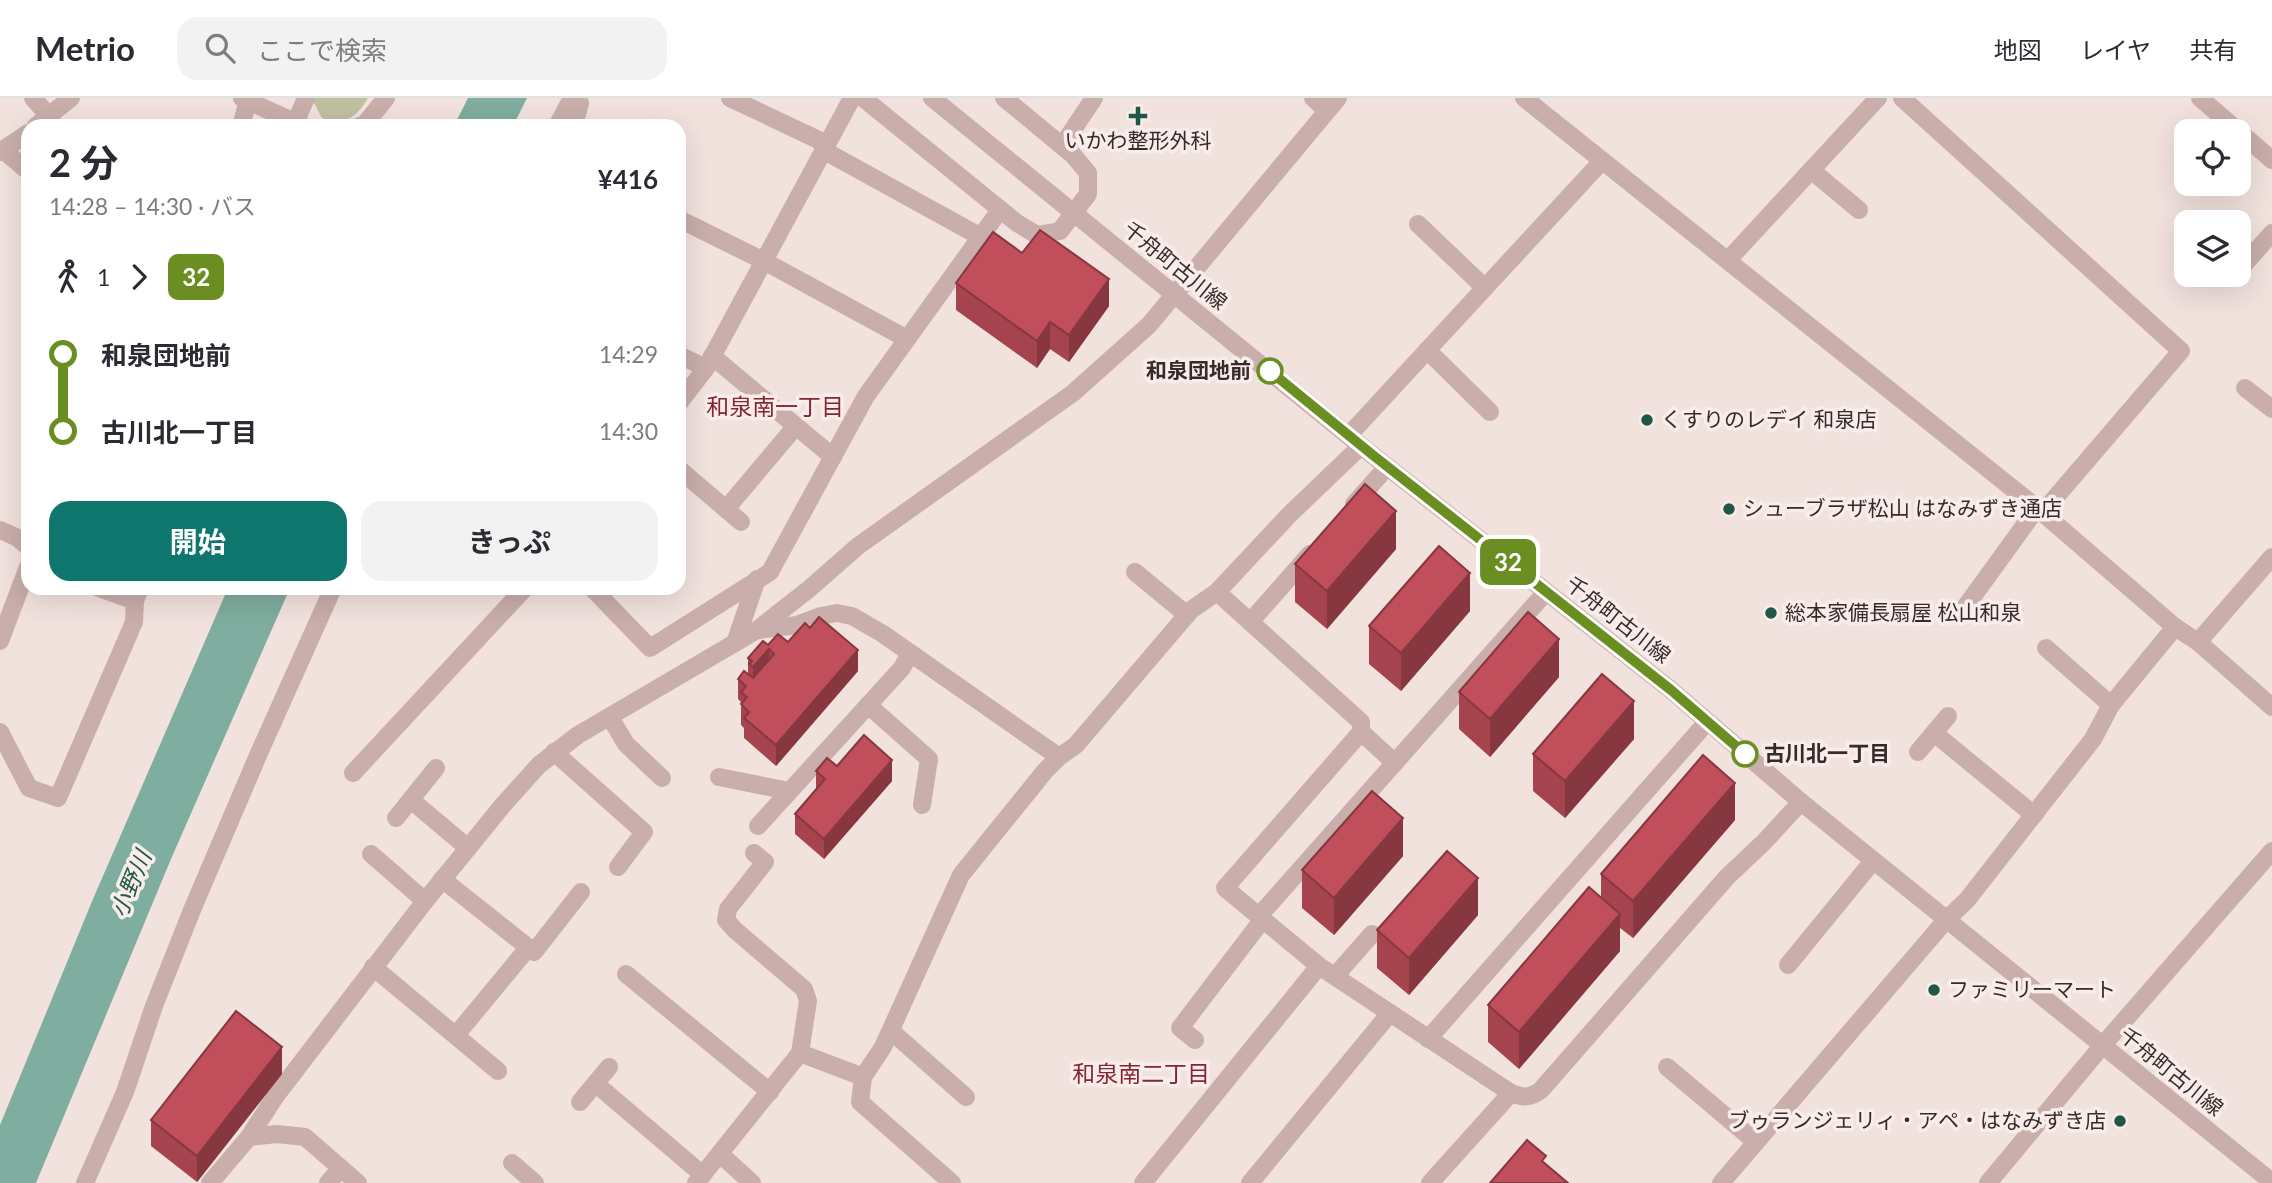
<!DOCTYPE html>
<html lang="ja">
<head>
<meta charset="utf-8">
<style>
  body { margin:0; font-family:Lato,"Noto Sans JP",sans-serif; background:#f2f2f3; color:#2b2b33; height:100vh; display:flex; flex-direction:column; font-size:26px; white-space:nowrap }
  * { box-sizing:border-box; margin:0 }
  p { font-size:23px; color:#7c7c81 }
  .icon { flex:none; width:38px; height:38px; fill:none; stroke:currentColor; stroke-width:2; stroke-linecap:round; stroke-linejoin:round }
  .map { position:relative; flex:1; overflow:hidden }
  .sheet { position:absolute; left:21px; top:21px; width:665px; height:476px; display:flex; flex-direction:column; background:#fff; border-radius:21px; box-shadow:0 7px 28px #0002 }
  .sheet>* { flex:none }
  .badge { padding:0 14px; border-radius:10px; font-size:24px; line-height:46px }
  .buttons { position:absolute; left:2174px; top:21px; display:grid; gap:14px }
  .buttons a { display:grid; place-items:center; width:77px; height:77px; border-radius:14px; background:#fff; box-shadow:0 7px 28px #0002; font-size:35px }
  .map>.badge { position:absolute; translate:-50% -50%; box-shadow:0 0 0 4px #fff }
  .legs { display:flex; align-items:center; gap:10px; height:77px; padding:0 28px; font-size:23px }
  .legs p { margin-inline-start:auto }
  .headline { display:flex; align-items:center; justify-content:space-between; height:119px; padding:0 28px }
  h1 { font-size:38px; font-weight:700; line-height:52px }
  .primary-button { display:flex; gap:14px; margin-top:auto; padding:14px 28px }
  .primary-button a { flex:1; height:80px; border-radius:21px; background:#0f766e; color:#fff; font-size:28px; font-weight:700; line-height:80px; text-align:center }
  .primary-button a+a { background:#f2f2f3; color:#2b2b33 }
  ul { padding:0 28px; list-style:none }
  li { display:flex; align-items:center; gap:24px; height:77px; font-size:26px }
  li i { display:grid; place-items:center; width:10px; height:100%; margin:0 9px; background:currentColor }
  li i::after { content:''; width:18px; height:18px; margin:-9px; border:5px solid; border-radius:50%; background:#fff }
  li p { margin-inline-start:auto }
  li:first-child i { background:linear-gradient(#0000 50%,currentColor 0) }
  li:last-child i { background:linear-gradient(currentColor 50%,#0000 0) }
  header { display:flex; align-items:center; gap:42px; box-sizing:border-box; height:98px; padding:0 35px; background:#fff; border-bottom:2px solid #e1e1e2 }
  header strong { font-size:33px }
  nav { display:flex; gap:38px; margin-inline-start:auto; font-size:24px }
  .search { width:490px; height:63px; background:#f2f2f3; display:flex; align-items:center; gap:18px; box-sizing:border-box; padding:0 24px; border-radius:21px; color:#7c7c81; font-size:26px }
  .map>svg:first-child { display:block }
  .green { fill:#c0bf9f }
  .water { fill:#7fad9f }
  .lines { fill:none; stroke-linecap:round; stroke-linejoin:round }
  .minor { stroke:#c9aeab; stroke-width:18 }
  .wall { fill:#a5434e }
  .shaded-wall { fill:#863740 }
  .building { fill:#c04e5b; stroke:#863740; stroke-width:2 }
  .line-1-casing { stroke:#fff; stroke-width:16 }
  .line-1 { stroke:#6b8e23; stroke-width:10 }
  .poi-dot { fill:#215747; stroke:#f9edeb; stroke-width:2.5 }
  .stop-1-dot { fill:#fff; stroke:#6b8e23; stroke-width:3.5 }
  .labels { text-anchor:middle; stroke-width:7; stroke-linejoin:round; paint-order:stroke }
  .poi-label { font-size:21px; fill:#372a2a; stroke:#f9edeb; text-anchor:start }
  .street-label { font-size:21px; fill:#372a2a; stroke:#f9edeb }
  .stop-label { font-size:21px; font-weight:bold; fill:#372a2a; stroke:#f9edeb; text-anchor:end }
  .neighbourhood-label { font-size:23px; fill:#832631; stroke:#f9edeb }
  .water-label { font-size:23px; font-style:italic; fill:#215747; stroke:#f9edeb }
</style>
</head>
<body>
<header>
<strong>Metrio</strong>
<div class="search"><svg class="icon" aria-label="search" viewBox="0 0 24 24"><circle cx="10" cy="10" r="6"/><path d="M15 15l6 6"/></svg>ここで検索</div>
<nav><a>地図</a><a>レイヤ</a><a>共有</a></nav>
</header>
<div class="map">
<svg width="2272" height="1085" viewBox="0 0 2272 1085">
  <rect width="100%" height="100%" fill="#f2e2de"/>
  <!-- green -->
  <path class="green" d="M315 0H368C356 20 345 28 322 20L313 3Z"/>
  <!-- water -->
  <g class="water">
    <path d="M468 0H527L513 28H454Z"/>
    <path d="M228 490H290L171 761 36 1085H0V1027L93 801Z"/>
  </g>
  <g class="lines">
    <!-- minor -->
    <g class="minor">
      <path d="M33 0 48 17"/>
      <path d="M242 0 303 28"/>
      <path d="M730 0 827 46"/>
      <path d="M863 0 1017 125 1037 137 1060 133 1088 96V75L1073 57 1004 0"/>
      <path d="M932 0 1361 348 1671 592 1801 704 2272 1084"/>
      <path d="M1313 0 1327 13"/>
      <path d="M1524 0 2037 410 2175 529 2198 544 2272 459"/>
      <path d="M1902 0 2181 253 2042 415"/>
      <path d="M2200 0 2272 62"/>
      <path d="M295 25 306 0"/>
      <path d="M36 28 71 0"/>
      <path d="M241 28 248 3"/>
      <path d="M359 28 365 26 386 0"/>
      <path d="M557 28 572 0"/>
      <path d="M574 28 580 5"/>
      <path d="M1062 48 1094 0"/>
      <path d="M3 52 28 73"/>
      <path d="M823 52 981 139"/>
      <path d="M0 54 28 35"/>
      <path d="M1811 72 1859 112"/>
      <path d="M679 121 764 163 907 241"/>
      <path d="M1418 126 1484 189"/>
      <path d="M1728 162 1878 0"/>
      <path d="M2238 173 2272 135"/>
      <path d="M1427 252 1490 314"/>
      <path d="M679 257 706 270"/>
      <path d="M712 258 833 359"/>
      <path d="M2245 290 2272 311"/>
      <path d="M679 305 706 270 852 0"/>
      <path d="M1349 337 1602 63"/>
      <path d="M679 371 741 424"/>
      <path d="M1354 406 1387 369"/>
      <path d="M726 411 796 328"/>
      <path d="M0 432 18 440 28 449"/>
      <path d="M1135 474 1187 517"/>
      <path d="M99 490 135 503"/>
      <path d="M592 490 650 550 770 474 866 298 1000 112"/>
      <path d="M1217 494 1361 624V634L1225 790 1319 868 1511 995C1524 1000 1530 1000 1541 992L1727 779 1764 744 1801 704"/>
      <path d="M1966 508 2037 410"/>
      <path d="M1250 524 1310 456"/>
      <path d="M758 532 797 527 821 518 837 515 852 518 883 536 1059 659"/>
      <path d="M0 543 28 469"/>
      <path d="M2198 544 2272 609"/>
      <path d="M735 545 757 481"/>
      <path d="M2046 550 2111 607"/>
      <path d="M868 607 929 661 922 707"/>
      <path d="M610 619 626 646 662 680"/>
      <path d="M0 634 29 690 58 700 134 524 135 503 140 490"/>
      <path d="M1361 634 1395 665"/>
      <path d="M1934 635 2034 717"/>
      <path d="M554 654 644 734 618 769"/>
      <path d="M1918 654 1948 618"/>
      <path d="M353 675 525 490"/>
      <path d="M719 679 789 693"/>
      <path d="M411 702 468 750"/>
      <path d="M396 720 436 670"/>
      <path d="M758 728 902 570 910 555"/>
      <path d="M754 755 765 764 728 811 726 822 735 832 804 891 808 903 800 955"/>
      <path d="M371 756 425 803"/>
      <path d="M442 781 534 854 581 794"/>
      <path d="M1259 818 1546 494"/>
      <path d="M1788 867 1873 763"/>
      <path d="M373 869 498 973"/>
      <path d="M626 876 770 994"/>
      <path d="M1335 878 1372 836"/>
      <path d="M891 933 966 999"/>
      <path d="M456 937 528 850"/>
      <path d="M1428 941 1707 624"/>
      <path d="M1195 942 1180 930 1263 821"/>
      <path d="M1667 969 1756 1044"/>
      <path d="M863 979 860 1004 952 1085"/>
      <path d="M596 986 703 1077"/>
      <path d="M580 1004 609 969"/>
      <path d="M249 1039 277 1036 305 1039 358 1085"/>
      <path d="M720 1056 752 1085"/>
      <path d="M512 1065 535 1085"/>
      <path d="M85 1085 125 994 154 908 192 812 259 655 333 490"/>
      <path d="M210 1085 249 1039 275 999 425 803 503 707 539 667 578 637 757 532 809 491 858 448 1073 295 1149 227 1338 0"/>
      <path d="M328 1085 341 1070"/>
      <path d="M696 1085 800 955 863 979 883 949 961 777 1045 673 1059 659 1076 647 1191 512 1217 494 1289 417 1361 348"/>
      <path d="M1143 1085 1319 868"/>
      <path d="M1250 1085 1390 915"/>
      <path d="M1430 1085 1511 995"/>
      <path d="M1721 1085 1946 822 1967 802 2093 641 2111 607 2175 529"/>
      <path d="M1988 1085 2102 948 2272 753"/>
    </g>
  </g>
  <!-- wall -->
  <g class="wall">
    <path d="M1022 155 1109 208 1069 264 1050 251 1037 270 956 212V185Z"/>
    <path d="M1396 451 1327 531 1295 504V466Z"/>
    <path d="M1470 513 1401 593 1369 566V528Z"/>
    <path d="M788 544 858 573 776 668 744 640V630L741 627V604L738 601V581L748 576V560L768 547Z"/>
    <path d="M1559 579 1490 659 1459 631V594Z"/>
    <path d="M1634 641 1565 720 1533 693V656Z"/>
    <path d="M837 668 892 683 824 761 795 736V716L816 692V673Z"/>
    <path d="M1735 722 1633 840 1620 830V853L1519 971 1488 944V907L1601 799V776Z"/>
    <path d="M1403 758 1334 837 1302 810V772Z"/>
    <path d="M1478 817 1409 897 1377 870V832Z"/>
    <path d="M282 976 197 1084 151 1048V1022Z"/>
  </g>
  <!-- shaded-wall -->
  <g class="shaded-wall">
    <path d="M1109 181V208L1069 264V237Z"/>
    <path d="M1050 224V251L1037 270V243Z"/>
    <path d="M1396 413V451L1327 531V493Z"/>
    <path d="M1470 475V513L1401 593V555Z"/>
    <path d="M1559 541V579L1490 659V621Z"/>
    <path d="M769 551V572L753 590V569Z"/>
    <path d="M858 552V573L776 668V647Z"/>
    <path d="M1634 603V641L1565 720V683Z"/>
    <path d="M892 662V683L824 761V741Z"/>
    <path d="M1735 685V722L1633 840V803Z"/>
    <path d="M1403 720V758L1334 837V800Z"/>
    <path d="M1478 780V817L1409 897V860Z"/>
    <path d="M1620 816V853L1519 971V934Z"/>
    <path d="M282 949V976L197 1084V1058Z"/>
  </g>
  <!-- building -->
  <g class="building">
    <path d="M1040 132 1109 181 1069 237 1050 224 1037 243 956 185 993 134 1022 155Z"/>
    <path d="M1365 386 1396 413 1327 493 1295 466Z"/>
    <path d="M1439 448 1470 475 1401 555 1369 528Z"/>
    <path d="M1528 514 1559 541 1490 621 1459 594Z"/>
    <path d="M819 519 858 552 776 647 744 620 749 614 741 606 747 599 741 594 746 588 738 581 744 573 753 580 774 556 769 551 753 569 749 566 752 563 748 560 763 543 768 547 778 536 788 544 805 525 810 530Z"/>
    <path d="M1602 576 1634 603 1565 683 1533 656Z"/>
    <path d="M864 637 892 662 824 741 795 716 825 681 816 673 827 660 837 668Z"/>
    <path d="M1703 657 1735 685 1633 803 1601 776Z"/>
    <path d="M1372 693 1403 720 1334 800 1302 772Z"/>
    <path d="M1447 753 1478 780 1409 860 1377 832Z"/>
    <path d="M1589 789 1620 816 1519 934 1488 907Z"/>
    <path d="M236 913 282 949 197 1058 151 1022Z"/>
    <path d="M1527 1042 1546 1058 1542 1063 1568 1085H1490Z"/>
  </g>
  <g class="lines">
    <defs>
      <path id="line-1" d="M1270 273 1374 358 1671 592 1745 656"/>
    </defs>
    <!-- line-1 casing -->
    <use href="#line-1" class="line-1-casing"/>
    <!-- line-1 -->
    <use href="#line-1" class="line-1"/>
  </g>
  <!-- markers -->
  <g class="poi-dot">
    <path d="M1134.5 7.5h7v7h7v7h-7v7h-7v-7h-7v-7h7z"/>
    <circle cx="1647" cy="322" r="7"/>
    <circle cx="1729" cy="411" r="7"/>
    <circle cx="1771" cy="515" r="7"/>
    <circle cx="1934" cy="892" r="7"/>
    <circle cx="2120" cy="1023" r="7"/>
  </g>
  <g class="stop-1-dot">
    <circle cx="1270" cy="273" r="12"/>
    <circle cx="1745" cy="656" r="12"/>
  </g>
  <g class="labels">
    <!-- poi labels -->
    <g class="poi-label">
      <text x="1138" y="50" text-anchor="middle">いかわ整形外科</text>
      <text x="1661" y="329">くすりのレデイ 和泉店</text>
      <text x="1743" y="418">シューブラザ松山 はなみずき通店</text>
      <text x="1785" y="522">総本家備長扇屋 松山和泉</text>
      <text x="1948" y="899">ファミリーマート</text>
      <text x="2106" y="1030" text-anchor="end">ブゥランジェリィ・アペ・はなみずき店</text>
    </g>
    <!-- street labels -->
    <g class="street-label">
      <text transform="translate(1175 168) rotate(39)" y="7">千舟町古川線</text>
      <text transform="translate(1618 522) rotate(38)" y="7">千舟町古川線</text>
      <text transform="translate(2171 974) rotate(39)" y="7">千舟町古川線</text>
    </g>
    <!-- stop labels -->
    <g class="stop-label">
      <text x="1251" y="280">和泉団地前</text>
      <text x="1764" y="663" text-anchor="start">古川北一丁目</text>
    </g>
    <!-- neighbourhood labels -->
    <g class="neighbourhood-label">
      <text x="775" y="317">和泉南一丁目</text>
      <text x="1141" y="984">和泉南二丁目</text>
    </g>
    <!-- water labels -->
    <g class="water-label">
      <text transform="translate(131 786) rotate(-67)" y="8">小野川</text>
    </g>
  </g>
</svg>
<div class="buttons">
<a><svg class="icon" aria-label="locate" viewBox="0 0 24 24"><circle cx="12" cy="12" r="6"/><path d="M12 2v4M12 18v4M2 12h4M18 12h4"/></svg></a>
<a><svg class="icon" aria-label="layers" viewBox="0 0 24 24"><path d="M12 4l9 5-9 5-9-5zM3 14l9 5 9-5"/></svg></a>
</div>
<b class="badge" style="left:1508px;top:464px;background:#6b8e23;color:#fff">32</b>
<section class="sheet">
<div class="headline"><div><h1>2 分</h1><p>14:28 – 14:30 · バス</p></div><b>¥416</b></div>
<div class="legs"><svg class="icon" aria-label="walk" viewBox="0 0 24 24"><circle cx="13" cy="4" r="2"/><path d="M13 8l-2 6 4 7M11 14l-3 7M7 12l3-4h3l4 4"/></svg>1<svg class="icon" aria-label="forward" viewBox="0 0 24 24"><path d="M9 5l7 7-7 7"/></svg><b class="badge" style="background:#6b8e23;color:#fff">32</b></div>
<ul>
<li><i style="color:#6b8e23"></i><b>和泉団地前</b><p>14:29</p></li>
<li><i style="color:#6b8e23"></i><b>古川北一丁目</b><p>14:30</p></li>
</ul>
<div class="primary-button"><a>開始</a><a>きっぷ</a></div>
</section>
</div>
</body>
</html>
